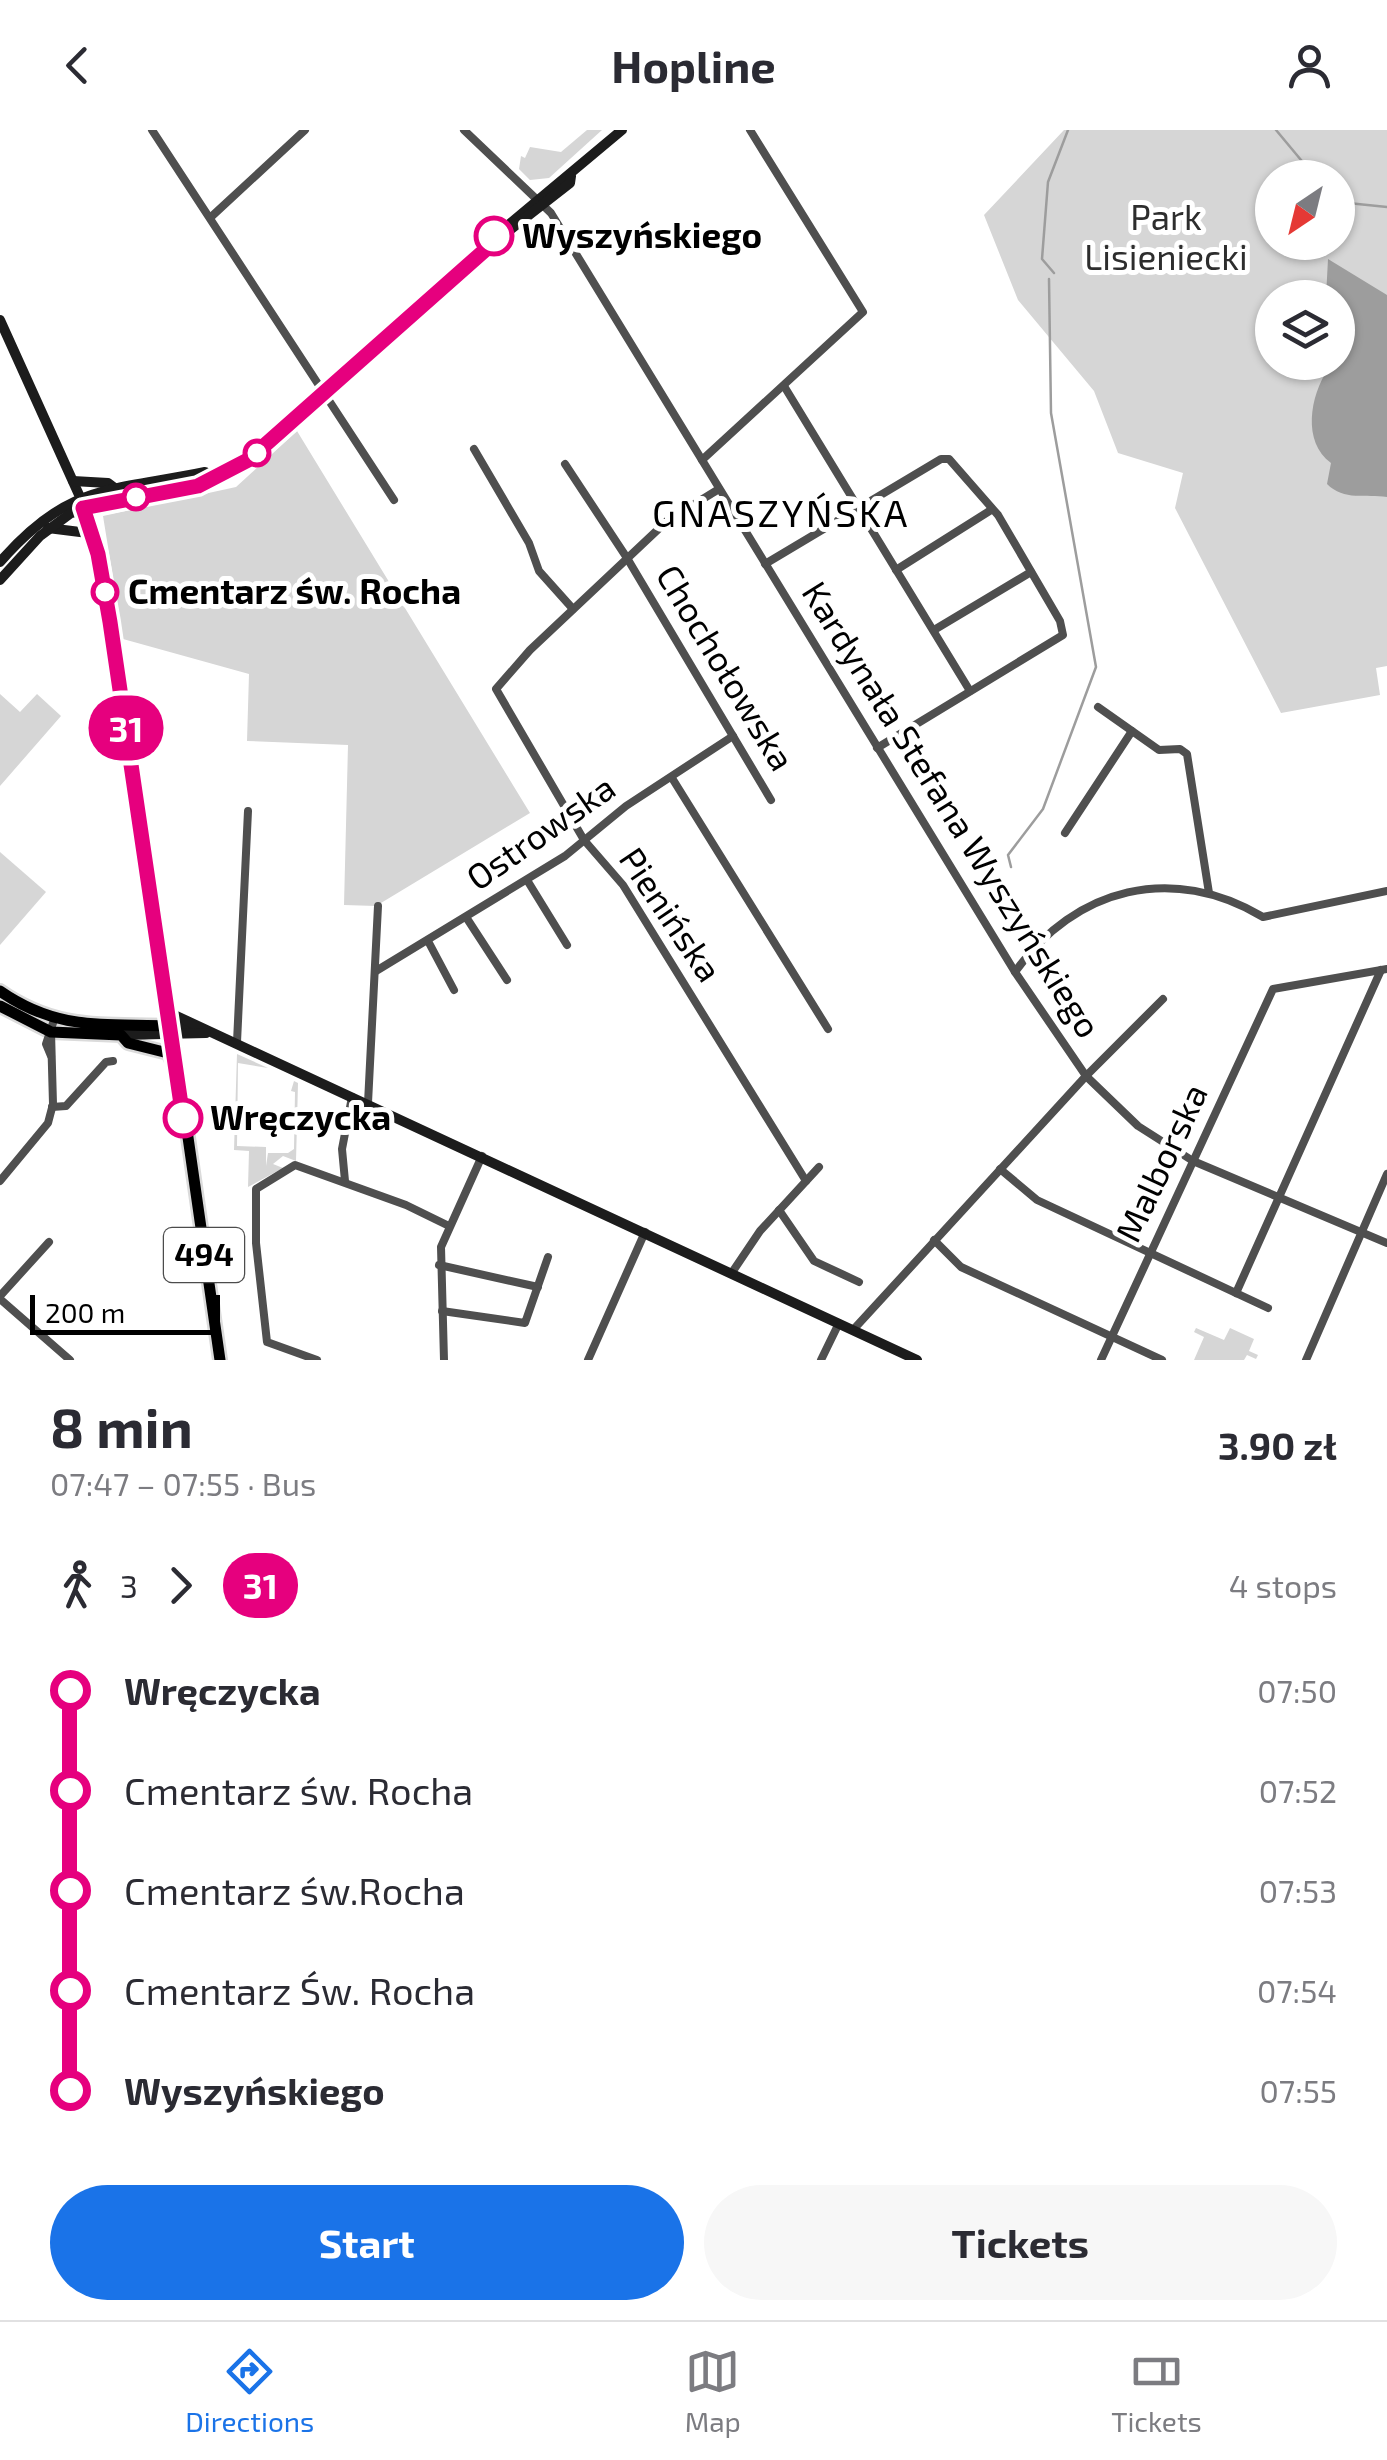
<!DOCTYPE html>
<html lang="en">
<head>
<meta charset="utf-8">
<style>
  body { margin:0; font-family:"Exo 2",sans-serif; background:#f7f7f7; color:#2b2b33; height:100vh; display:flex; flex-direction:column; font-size:38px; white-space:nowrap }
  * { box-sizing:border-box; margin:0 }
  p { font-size:32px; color:#7c7c81 }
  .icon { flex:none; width:55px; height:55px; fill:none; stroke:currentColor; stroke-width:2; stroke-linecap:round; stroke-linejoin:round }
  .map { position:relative; height:1230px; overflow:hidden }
  .details { display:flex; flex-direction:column; background:#fff; flex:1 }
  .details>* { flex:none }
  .badge { padding:0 20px; border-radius:32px; font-size:35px; line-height:65px }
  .needle { width:65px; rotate:215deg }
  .controls { position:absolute; left:1255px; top:30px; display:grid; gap:20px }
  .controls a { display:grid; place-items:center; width:100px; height:100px; border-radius:50%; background:#fff; box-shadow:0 2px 8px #0004; font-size:50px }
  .scale { position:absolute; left:30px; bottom:25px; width:190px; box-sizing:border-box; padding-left:10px; border:5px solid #000; border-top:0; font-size:28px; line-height:35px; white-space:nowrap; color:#000; -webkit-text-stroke:8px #fff; paint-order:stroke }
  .map>.badge { position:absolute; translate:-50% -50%; box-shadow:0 0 0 5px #fff }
  .legs { display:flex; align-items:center; gap:15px; height:110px; padding:0 50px; font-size:32px }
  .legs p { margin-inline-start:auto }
  .head { display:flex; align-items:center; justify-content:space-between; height:170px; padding:0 50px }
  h1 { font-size:55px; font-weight:700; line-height:75px }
  .button { display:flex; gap:20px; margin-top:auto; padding:20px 50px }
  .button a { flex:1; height:115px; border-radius:60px; background:#1a73e8; color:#fff; font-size:40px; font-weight:700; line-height:115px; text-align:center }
  .button a+a { background:#f7f7f7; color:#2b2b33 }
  ul { padding:0 50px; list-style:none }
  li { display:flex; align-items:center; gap:35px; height:100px; font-size:38px }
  li i { display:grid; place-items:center; width:15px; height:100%; margin:0 12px; background:currentColor }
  li i::after { content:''; width:25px; height:25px; margin:-12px; border:8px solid; border-radius:50%; background:#fff }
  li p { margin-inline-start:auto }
  li:first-child i { background:linear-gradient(#0000 50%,currentColor 0) }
  li:last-child i { background:linear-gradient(currentColor 50%,#0000 0) }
  header { display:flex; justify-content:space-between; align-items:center; height:130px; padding:0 50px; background:#fff; font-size:45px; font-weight:700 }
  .dock { display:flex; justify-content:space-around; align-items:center; height:140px; border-top:2px solid #e1e1e2; background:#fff; font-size:28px; color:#7c7c81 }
  .dock a { display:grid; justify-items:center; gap:5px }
  .dock .selected { color:#1a73e8 }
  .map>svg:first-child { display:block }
  .green { fill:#d6d6d6; fill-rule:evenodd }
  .water { fill:#9d9d9d }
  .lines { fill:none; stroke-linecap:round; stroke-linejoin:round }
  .stream { stroke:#9d9d9d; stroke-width:2.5 }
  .primary-casing { stroke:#dbdbdb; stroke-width:16 }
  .street { stroke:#4f4f4f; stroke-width:8 }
  .secondary { stroke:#1c1c1c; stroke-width:10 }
  .primary { stroke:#000; stroke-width:11 }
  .line-1-casing { stroke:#fff; stroke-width:22 }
  .line-1 { stroke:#e6007e; stroke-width:15 }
  .stop-1-dot { fill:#fff; stroke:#e6007e; stroke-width:5 }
  .labels { text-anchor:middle; stroke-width:10; stroke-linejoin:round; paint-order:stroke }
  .shield { fill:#fff; stroke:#4c4c4c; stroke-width:2.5 }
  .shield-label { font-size:32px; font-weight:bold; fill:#000 }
  .park-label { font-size:35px; fill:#2d2d2d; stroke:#fff }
  .stop-label { font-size:35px; font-weight:bold; fill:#000; stroke:#fff; text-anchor:start }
  .street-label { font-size:35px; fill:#000; stroke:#fff }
  .neighbourhood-label { font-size:38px; letter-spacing:2.5px; fill:#000; stroke:#fff }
</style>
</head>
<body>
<header><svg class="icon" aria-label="back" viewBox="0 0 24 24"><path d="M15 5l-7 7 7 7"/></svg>Hopline<svg class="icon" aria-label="person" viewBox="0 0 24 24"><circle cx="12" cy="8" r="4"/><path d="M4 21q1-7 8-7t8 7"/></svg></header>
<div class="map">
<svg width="1387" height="1230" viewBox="0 0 1387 1230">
  <rect width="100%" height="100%" fill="#fff"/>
  <!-- green -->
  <g class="green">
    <path d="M587 0H602L549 48 530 50 519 39 521 26 525 28 530 17 561 22Z"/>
    <path d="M1064 0H1387V536L1376 538 1380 565 1281 583 1175 378 1183 343 1118 323 1094 261 1018 170 984 85ZM1272 48H1338V112H1272ZM1272 168H1338V232H1272Z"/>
    <path d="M297 301 530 683 376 776 344 775 348 615 247 611 249 544 123 509 103 386 236 357Z"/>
    <path d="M0 564 20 582 37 564 61 586 0 656Z"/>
    <path d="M0 722 46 762 0 815Z"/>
    <path d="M237 924 268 938 238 933 237 1016 266 1017V1036L268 1023H288L294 1019 295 962 291 961 294 951 298 953 296 1031 283 1026 273 1034 283 1038 248 1057 249 1021 234 1020Z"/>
    <path d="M1196 1198 1224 1210 1230 1198 1254 1209 1249 1221 1258 1225 1256 1229 1247 1225 1244 1230H1194L1204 1207 1194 1202Z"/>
  </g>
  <!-- water -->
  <path class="water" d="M1328 129 1387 165V367C1366 364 1344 371 1327 354L1331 333C1302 312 1310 266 1328 239 1335 229 1345 223 1353 211L1347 197 1352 187 1338 181V168L1326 167Z"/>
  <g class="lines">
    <!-- stream -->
    <g class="stream">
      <path d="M1276 0 1316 48"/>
      <path d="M1338 67 1348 73 1387 77"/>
      <path d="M1054 143 1042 129 1048 52 1068 0"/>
      <path d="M1011 737 1008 725 1043 679 1096 537 1051 283 1049 149"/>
    </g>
    <defs>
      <g id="primary">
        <path d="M0 861C59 902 105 893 172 896L220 1230"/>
        <path d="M0 876 51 902 121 905 128 913 168 923 175 937"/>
      </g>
    </defs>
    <!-- primary casing -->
    <use href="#primary" class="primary-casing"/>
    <!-- street -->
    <g class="street">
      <path d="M152 0 394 370"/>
      <path d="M464 0 551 83 1015 842 1086 946 1138 996 1193 1031 1387 1113"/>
      <path d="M211 87 305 0"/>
      <path d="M784 256 970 561"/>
      <path d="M474 319 529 413 539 441 573 479"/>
      <path d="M702 330 863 182 750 0"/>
      <path d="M565 334 627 428 771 670"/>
      <path d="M719 359 667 391 530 520 496 559 584 710 623 755 806 1051"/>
      <path d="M765 434 941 329H949L998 385 1060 491 1063 505 877 618"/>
      <path d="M896 440 991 380"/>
      <path d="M934 500 1031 442"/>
      <path d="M1098 577 1159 620 1180 619 1187 624 1209 763"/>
      <path d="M672 648 828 899"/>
      <path d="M1065 703 1132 601"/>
      <path d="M527 750 567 815"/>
      <path d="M466 787 507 850"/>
      <path d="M428 811 454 860"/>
      <path d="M376 841 565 726 626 676 733 606"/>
      <path d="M1015 842C1075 757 1173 733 1263 787L1387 761"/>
      <path d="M237 912 248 681"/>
      <path d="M51 926 46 914 54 890"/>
      <path d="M368 973 378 776"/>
      <path d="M52 977 66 976 106 932 113 931"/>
      <path d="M1000 1039 1037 1070 1268 1178"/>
      <path d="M0 1051 48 993 53 974 51 902"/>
      <path d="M345 1051 342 1019 352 967"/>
      <path d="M779 1080 814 1131 859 1152"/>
      <path d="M934 1110 961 1137 1162 1230"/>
      <path d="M439 1135 538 1157"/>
      <path d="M731 1144 760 1101 819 1037"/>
      <path d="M1236 1163 1381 840"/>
      <path d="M0 1166 49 1112"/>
      <path d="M0 1169 70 1230"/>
      <path d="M442 1181 525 1193 548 1127"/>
      <path d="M853 1200 1086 946 1163 869"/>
      <path d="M317 1230 267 1212 256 1113V1059L295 1035 406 1075 449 1096"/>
      <path d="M444 1230 441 1117 482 1026"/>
      <path d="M588 1230 645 1102"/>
      <path d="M821 1230 839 1193"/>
      <path d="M1101 1230 1273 859 1387 839"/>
      <path d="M1306 1230 1387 1044"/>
    </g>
    <!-- secondary -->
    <g class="secondary">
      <path d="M493 113 494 107 622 0"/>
      <path d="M0 190 80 367 95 420"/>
      <path d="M73 351 108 353 116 359"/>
      <path d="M83 378 99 415 163 851 172 896 196 897"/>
      <path d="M48 398 88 403"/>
      <path d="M0 432C69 353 108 362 205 342L213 346"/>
      <path d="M0 450 40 406 71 383 198 356 255 325 493 113 570 53 571 46"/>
      <path d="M160 856 168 923"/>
      <path d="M170 883 917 1230"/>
      <path d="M121 905 206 903"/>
    </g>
    <!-- primary -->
    <use href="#primary" class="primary"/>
  </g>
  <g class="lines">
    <defs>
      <path id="line-1" d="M183 988 110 492 98 424 83 378 198 356 248 330 493 113 494 106"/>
    </defs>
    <!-- line-1 casing -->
    <use href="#line-1" class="line-1-casing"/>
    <!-- line-1 -->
    <use href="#line-1" class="line-1"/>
  </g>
  <!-- markers -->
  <g class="stop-1-dot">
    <circle cx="494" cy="106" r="18"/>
    <circle cx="257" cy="323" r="12"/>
    <circle cx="136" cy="367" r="12"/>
    <circle cx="105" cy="462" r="12"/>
    <circle cx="183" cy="988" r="18"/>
  </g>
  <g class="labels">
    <!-- shield labels -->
    <rect class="shield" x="164" y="1098" width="80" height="54" rx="8"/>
    <g class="shield-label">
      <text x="204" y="1136">494</text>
    </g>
    <!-- park labels -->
    <g class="park-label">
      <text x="1166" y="100">Park<tspan x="1166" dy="40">Lisieniecki</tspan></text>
    </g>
    <!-- stop labels -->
    <g class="stop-label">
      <text x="522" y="118">Wyszyńskiego</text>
      <text x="128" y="474">Cmentarz św. Rocha</text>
      <text x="210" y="1000">Wręczycka</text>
    </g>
    <!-- street labels -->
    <g class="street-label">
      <text transform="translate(725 538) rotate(59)" y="12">Chochołowska</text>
      <text transform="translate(951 680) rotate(58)" y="12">Kardynała Stefana Wyszyńskiego</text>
      <text transform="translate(541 703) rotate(-35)" y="12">Ostrowska</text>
      <text transform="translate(670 785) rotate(56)" y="12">Pienińska</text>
      <text transform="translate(1162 1033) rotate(-65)" y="12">Malborska</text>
    </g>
    <!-- neighbourhood labels -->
    <g class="neighbourhood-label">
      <text x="781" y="397">GNASZYŃSKA</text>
    </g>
  </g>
</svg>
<div class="controls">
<a><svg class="needle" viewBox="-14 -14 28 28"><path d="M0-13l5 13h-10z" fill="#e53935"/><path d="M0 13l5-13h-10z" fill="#7c7c81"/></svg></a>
<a><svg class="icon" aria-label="layers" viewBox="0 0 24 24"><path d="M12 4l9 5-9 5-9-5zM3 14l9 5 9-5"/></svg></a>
</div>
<div class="scale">200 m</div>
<b class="badge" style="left:126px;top:598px;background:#e6007e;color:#fff">31</b>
</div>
<section class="details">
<div class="head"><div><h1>8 min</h1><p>07:47 – 07:55 · Bus</p></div><b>3.90 zł</b></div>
<div class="legs"><svg class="icon" aria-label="walk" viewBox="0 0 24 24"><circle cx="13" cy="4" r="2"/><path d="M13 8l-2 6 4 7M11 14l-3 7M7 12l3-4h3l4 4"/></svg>3<svg class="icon" aria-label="forward" viewBox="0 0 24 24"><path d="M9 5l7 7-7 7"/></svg><b class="badge" style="background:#e6007e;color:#fff">31</b><p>4 stops</p></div>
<ul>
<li><i style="color:#e6007e"></i><b>Wręczycka</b><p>07:50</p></li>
<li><i style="color:#e6007e"></i><span>Cmentarz św. Rocha</span><p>07:52</p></li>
<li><i style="color:#e6007e"></i><span>Cmentarz św.Rocha</span><p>07:53</p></li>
<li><i style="color:#e6007e"></i><span>Cmentarz Św. Rocha</span><p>07:54</p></li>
<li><i style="color:#e6007e"></i><b>Wyszyńskiego</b><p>07:55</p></li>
</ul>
<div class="button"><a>Start</a><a>Tickets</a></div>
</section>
<nav class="dock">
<a class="selected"><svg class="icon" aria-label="directions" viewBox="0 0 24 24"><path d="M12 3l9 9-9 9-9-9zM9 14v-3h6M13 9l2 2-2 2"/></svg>Directions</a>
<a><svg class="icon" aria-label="map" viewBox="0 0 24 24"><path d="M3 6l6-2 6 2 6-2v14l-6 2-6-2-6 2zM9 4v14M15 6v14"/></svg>Map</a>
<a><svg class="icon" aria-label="tickets" viewBox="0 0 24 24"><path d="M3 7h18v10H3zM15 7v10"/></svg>Tickets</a>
</nav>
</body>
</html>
